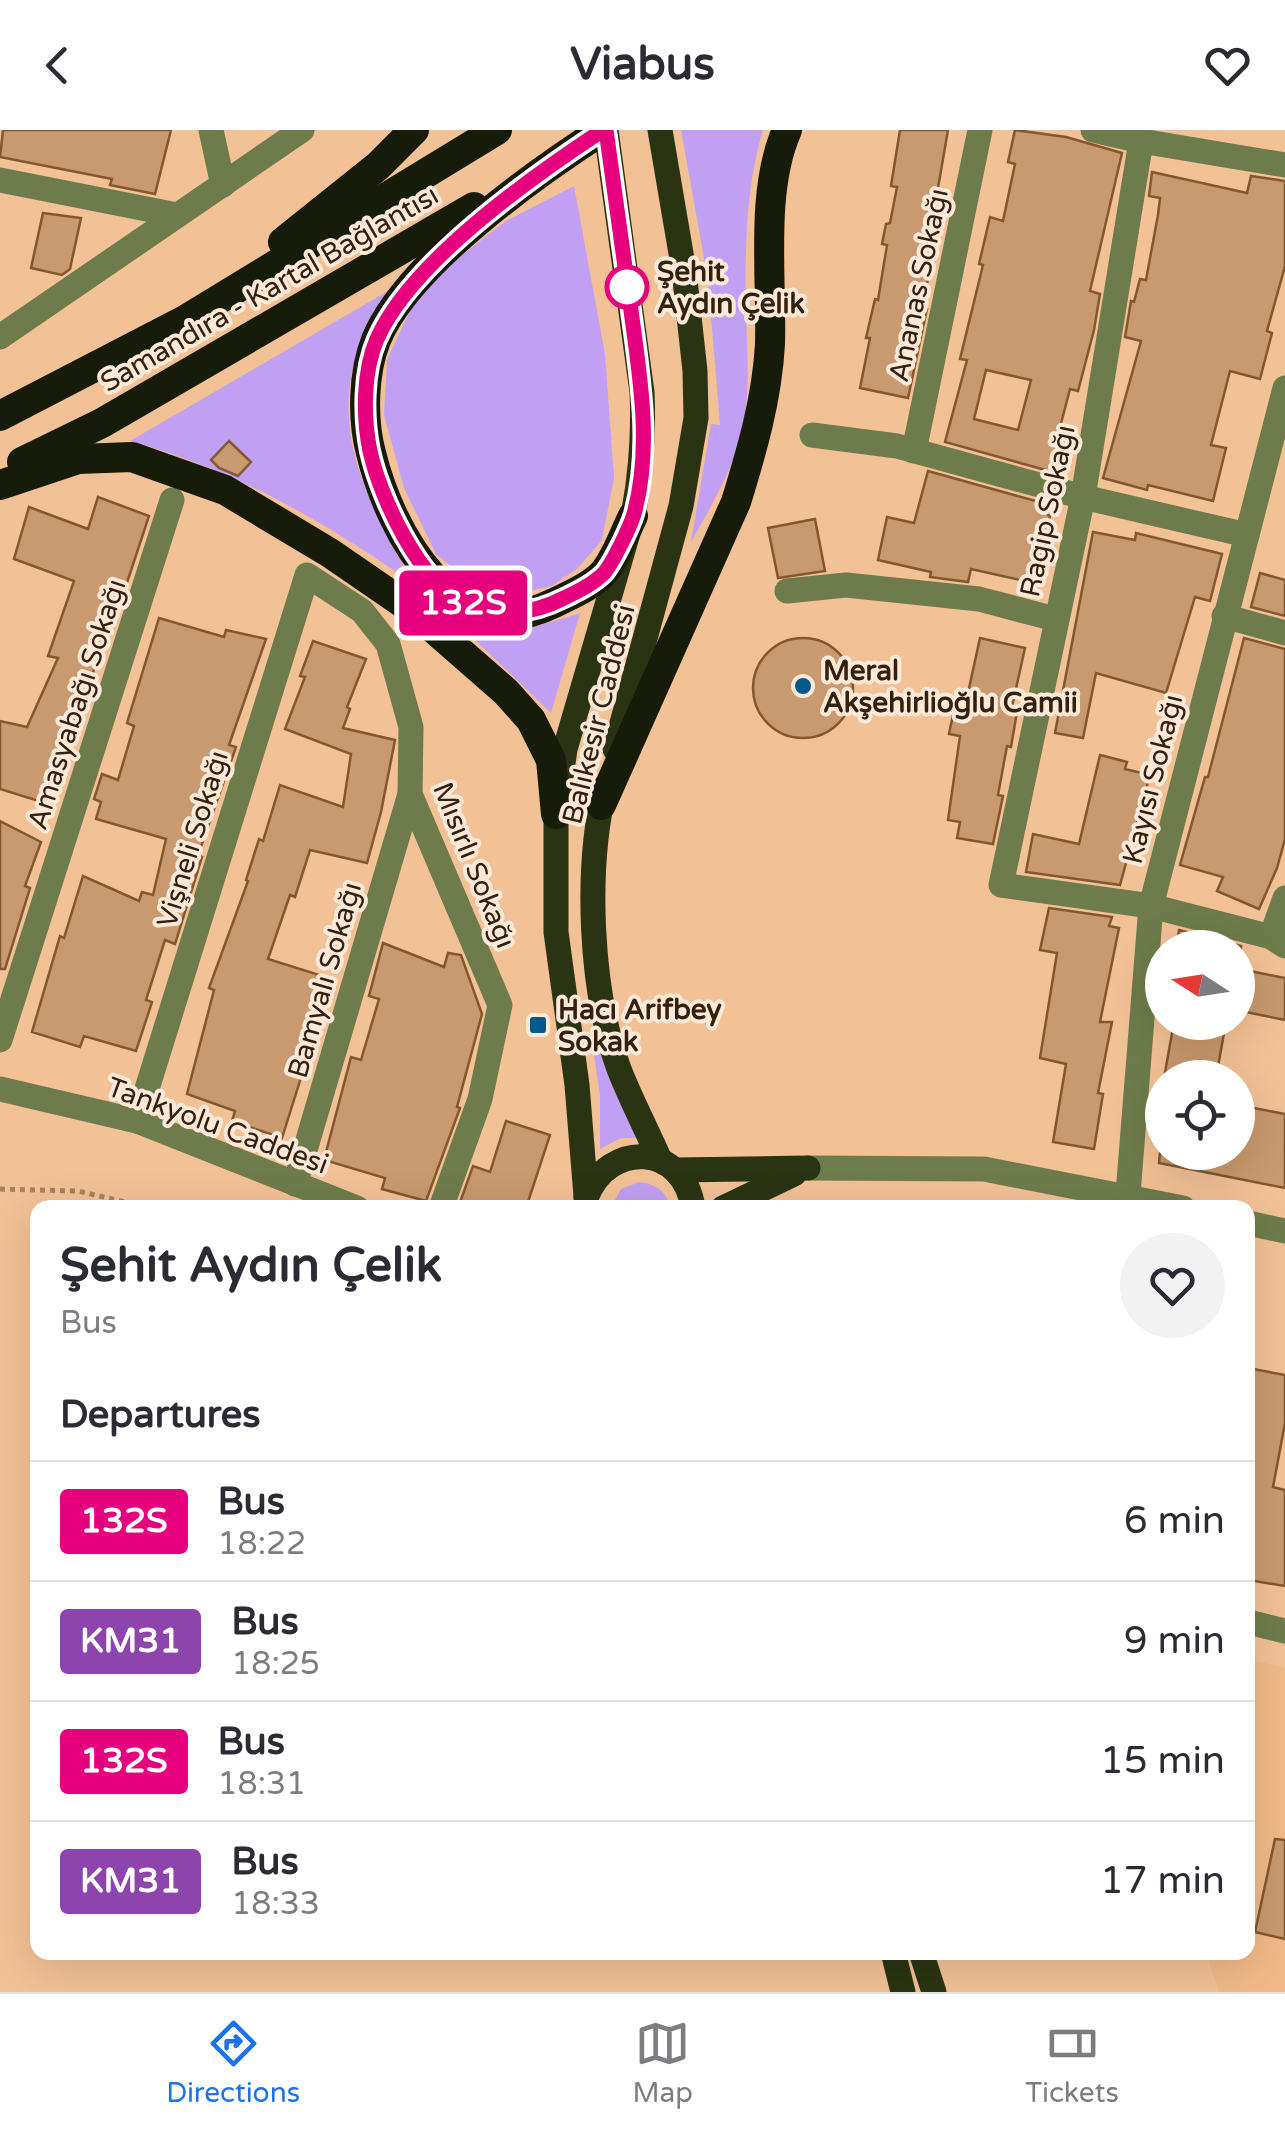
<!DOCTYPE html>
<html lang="en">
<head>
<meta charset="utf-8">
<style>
  body { margin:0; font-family:"Varela Round",sans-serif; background:#f2f2f3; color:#2b2b33; height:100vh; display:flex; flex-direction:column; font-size:38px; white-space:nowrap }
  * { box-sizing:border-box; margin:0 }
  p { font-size:32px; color:#7c7c81 }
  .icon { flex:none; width:55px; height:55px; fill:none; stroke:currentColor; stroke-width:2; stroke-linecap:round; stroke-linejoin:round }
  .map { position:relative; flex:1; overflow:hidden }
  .panel { position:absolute; left:30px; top:1070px; width:1225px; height:760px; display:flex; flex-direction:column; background:#fff; border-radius:20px; box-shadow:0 10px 40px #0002 }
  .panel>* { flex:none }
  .badge { padding:0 20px; border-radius:8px; font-size:35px; line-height:65px }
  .needle { width:65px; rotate:282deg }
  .fabs { position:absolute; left:1145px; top:800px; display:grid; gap:20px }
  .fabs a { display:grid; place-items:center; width:110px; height:110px; border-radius:50%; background:#fff; box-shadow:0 10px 40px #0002; font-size:50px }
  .map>.badge { position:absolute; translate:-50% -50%; box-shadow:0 0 0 5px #fff }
  h2 { padding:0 30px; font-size:38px; line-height:90px }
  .round { display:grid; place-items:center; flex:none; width:105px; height:105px; border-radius:52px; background:#f2f2f3 }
  .head { display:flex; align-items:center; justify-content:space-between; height:170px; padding:0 30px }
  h1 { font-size:48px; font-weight:800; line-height:75px }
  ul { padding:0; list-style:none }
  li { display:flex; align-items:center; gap:30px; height:120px; padding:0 30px; border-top:2px solid #e1e1e2 }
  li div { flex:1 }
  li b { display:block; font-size:38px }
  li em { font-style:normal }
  li .badge { min-width:110px; font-weight:700; text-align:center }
  header { display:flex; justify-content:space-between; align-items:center; height:130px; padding:0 30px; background:#fff; font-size:45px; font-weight:800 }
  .tab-bar { display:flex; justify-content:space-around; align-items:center; height:140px; border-top:2px solid #e1e1e2; background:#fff; font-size:28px; color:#7c7c81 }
  .tab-bar a { display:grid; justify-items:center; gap:5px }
  .tab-bar .selected { color:#1a73e8 }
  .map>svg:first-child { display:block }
  .built { fill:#f1b988 }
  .green { fill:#c19ff3 }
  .building { fill:#c9996f; stroke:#84582f; stroke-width:2.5; fill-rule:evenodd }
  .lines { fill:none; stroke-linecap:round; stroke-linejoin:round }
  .path { stroke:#a78261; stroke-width:5; stroke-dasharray:5 5; stroke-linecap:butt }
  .minor { stroke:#6e7c4b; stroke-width:25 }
  .major { stroke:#2b3412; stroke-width:25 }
  .highway { stroke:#161b0a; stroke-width:30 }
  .line-casing { stroke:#fff; stroke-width:22 }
  .line { stroke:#e6007e; stroke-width:15 }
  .stop-dot { fill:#fff; stroke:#e6007e; stroke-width:5 }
  .poi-dot { fill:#005b8c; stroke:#fee9d8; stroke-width:4 }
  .labels { text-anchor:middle; stroke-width:8; stroke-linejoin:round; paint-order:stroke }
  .stop-label { font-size:28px; font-weight:bold; fill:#332110; stroke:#fee9d8; text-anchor:start }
  .street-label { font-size:28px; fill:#332110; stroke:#fee9d8 }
  .poi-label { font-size:28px; font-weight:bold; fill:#332110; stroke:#fee9d8; text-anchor:start }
</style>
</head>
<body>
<header><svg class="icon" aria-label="back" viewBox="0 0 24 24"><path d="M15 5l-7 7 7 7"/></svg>Viabus<svg class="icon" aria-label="heart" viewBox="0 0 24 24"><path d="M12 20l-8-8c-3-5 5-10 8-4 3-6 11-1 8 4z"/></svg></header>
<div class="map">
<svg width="1285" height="1862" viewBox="0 0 1285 1862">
  <rect width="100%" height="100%" fill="#f3c196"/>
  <!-- built -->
  <path class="built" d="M1248 1529 1285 1538V1862H1219L1206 1823 1248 1822Z"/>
  <!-- green -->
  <g class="green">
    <path d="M681 0H763C745 60 745 122 746 184 747 222 751 263 742 300 733 341 711 376 691 412L711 294 720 295 708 150Z"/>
    <path d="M574 56 605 224 614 348 602 410 577 439 552 456 525 462 480 460 436 424 404 358 384 285 387 230 413 174 453 132 506 91Z"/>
    <path d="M388 161C320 265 349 338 405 439L399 444C315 386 229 338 130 311Z"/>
    <path d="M580 483 551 583 469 504 472 495C515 504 540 496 580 483Z"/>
    <path d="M596 911 614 959 639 1008H621L600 1019V965L592 912Z"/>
    <path d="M639 1052C656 1054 666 1061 670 1077H611L621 1059Z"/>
  </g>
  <!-- building -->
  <g class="building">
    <path d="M3 0H171L155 64 110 55 112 49 0 27Z"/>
    <path d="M900 0H948L933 87 938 88 923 178 927 179 908 268 860 258 870 208H866L875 169 878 170 887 115 882 114 886 94 890 93 897 57 891 56Z"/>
    <path d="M1015 0 1066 7 1122 23 1090 161 1100 164 1094 200 1078 261 1070 259 1057 309 1064 310 1056 343 945 312 967 230 960 229 983 135 979 134 990 87 1003 91 1015 34 1008 32ZM986 240 1031 250 1018 300 974 289Z"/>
    <path d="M1152 42 1247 63 1251 46 1285 51V136L1267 201 1272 203 1260 249 1230 241 1211 315 1226 318 1213 371 1148 355 1147 360 1103 348 1141 211 1125 207 1131 171 1134 172 1140 149 1146 150 1158 85 1160 68 1149 66Z"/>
    <path d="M43 83 81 88 70 139 62 145 31 138Z"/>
    <path d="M229 311 251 332 238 346 219 338 211 330Z"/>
    <path d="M928 341 1050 375 1048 385 1050 386 1034 453 971 439 968 452 930 447 931 442 878 430 887 387 914 393Z"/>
    <path d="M98 367 149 386 115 489 112 488 94 539 80 592 73 589 45 673 0 659V591L27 597 58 528 48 526 74 451 14 429 29 377 88 399Z"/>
    <path d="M815 389 825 441 778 448 768 398Z"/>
    <path d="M1093 402 1135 410 1136 403 1222 424 1210 471 1195 467 1166 563 1096 543 1083 608 1055 603Z"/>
    <path d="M1260 443 1285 450V486L1251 477Z"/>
    <path d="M159 488 224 507 226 500 266 509 229 615 236 617 198 725 202 727 175 814 165 810 146 870 152 872 136 921 84 906 80 917 32 902 60 806 64 808 83 746 139 771 142 762 153 765 166 709 96 689 101 672 94 669 102 644 118 650 134 596 127 593Z"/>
    <circle cx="803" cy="558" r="50"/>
    <path d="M980 508 1025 518 1011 581 1017 582 1011 617 1007 616 998 665 1003 666 993 714 957 708 960 692 948 690 960 606 949 604 956 570 966 572Z"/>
    <path d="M1244 508 1285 519V709L1277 738 1259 779 1217 761 1223 747 1180 735 1205 647H1208Z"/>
    <path d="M313 511 366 529 347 577 350 579 343 598 395 610 381 682 367 733 310 720 295 767 290 765 268 829 332 849 282 1008 232 991 235 981 187 964 214 860 209 858 248 751 246 750 259 709 263 711 280 655 343 677 351 624 285 599 305 547 300 546Z"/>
    <path d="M1100 625 1127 632 1125 639 1150 645 1120 755 1026 742 1033 704 1079 714Z"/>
    <path d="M0 691 41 712 25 756 30 758 5 839H0Z"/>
    <path d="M1049 778 1112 787 1109 796 1119 798 1100 892H1112L1098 963 1103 964 1094 1019 1053 1012 1066 934 1040 928 1057 823 1040 820Z"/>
    <path d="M1179 800 1241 816V818H1176Z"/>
    <path d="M383 813 444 837 448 823 461 825 482 884 457 977 460 978 426 1071 382 1059 385 1048 324 1030 351 927 361 930 379 869 369 866Z"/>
    <path d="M1250 841 1285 848V890L1241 881Z"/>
    <path d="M1174 892H1226L1216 948H1164Z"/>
    <path d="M1238 975 1285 984V1058L1159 1033 1160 1022H1238Z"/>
    <path d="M506 991 550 1005 526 1078H458L473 1036 490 1042Z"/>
    <path d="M1248 1238 1285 1245V1293L1273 1357 1285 1360V1456L1248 1450Z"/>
    <path d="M1275 1709 1285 1710V1809L1255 1802Z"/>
  </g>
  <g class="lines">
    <!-- path -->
    <path class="path" d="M0 1059 78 1061 151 1078"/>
    <!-- minor -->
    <g class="minor">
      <path d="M211 0 223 55"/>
      <path d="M1093 0 1141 11"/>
      <path d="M1285 35 1141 11 1083 367 1001 755 1151 776 1271 807 1285 816"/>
      <path d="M0 50 177 85"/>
      <path d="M0 207 302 0"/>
      <path d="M812 305 897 316 1083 367 1247 405"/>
      <path d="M914 321 980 0"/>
      <path d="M787 461 846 455 979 469 1055 489"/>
      <path d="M1224 486 1285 503"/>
      <path d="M1271 807 1285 768"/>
      <path d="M0 910 172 370"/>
      <path d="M0 959 137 991 357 1078"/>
      <path d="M137 991 307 445 362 481 388 514 411 597 410 664 500 875 480 969 441 1078"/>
      <path d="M808 1038 984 1039 1183 1078"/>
      <path d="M295 1054 410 664"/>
      <path d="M1128 1064 1151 776 1285 258"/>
      <path d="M1248 1093 1285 1101"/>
      <path d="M1248 1492 1285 1501"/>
    </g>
    <!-- major -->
    <g class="major">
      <path d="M615 619 681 376 696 288 695 241 684 141 660 0"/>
      <path d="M605 657C585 739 590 860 619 939 631 970 647 1000 660 1030"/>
      <path d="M676 1040 808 1038"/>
      <path d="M586 1066 577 955 556 802V684L565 619 633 386C641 344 644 305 642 262L606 0"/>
      <path d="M586 1068C609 1009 684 1014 693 1078"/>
      <path d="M723 1078 794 1044"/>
      <path d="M893 1822 903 1862"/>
      <path d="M921 1822 934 1862"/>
    </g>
    <!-- highway -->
    <g class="highway">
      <path d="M603 0C535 44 407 134 376 210 363 243 362 289 371 323 390 402 455 523 554 473 570 465 594 455 605 441 617 425 624 404 633 386"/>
      <path d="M283 112 378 36 414 0"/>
      <path d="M0 286 185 190 497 0"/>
      <path d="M22 332 102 293 474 77"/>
      <path d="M0 355 78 329 132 327 225 360 330 423 410 478 506 562 531 590 551 630 556 684"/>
      <path d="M601 675 736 372C752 320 767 269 770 214 772 147 760 61 787 0"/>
    </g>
  </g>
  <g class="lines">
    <defs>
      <path id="line" d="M603 0C533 46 411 132 377 209 363 241 363 287 370 321 380 367 419 451 463 473 496 489 533 484 564 468 577 462 593 454 603 444 612 435 630 397 634 384 653 315 639 242 630 173 622 115 614 58 606 0"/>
    </defs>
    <!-- line casing -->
    <use href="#line" class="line-casing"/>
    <!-- line -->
    <use href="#line" class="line"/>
  </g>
  <!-- markers -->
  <circle class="stop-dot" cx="627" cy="157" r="20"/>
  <g class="poi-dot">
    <circle cx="803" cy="556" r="10"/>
    <rect x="528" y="885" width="20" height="20" rx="5"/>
  </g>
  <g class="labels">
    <!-- stop labels -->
    <g class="stop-label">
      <text x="657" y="151">Şehit<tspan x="657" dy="32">Aydın Çelik</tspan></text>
    </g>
    <!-- street labels -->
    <g class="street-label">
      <text transform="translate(918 155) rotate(-78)" y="10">Ananas Sokağı</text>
      <text transform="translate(269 158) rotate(-30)" y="10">Samandıra - Kartal Bağlantısı</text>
      <text transform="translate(1047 381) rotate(-78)" y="10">Ragip Sokağı</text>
      <text transform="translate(76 574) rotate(-72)" y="10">Amasyabağı Sokağı</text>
      <text transform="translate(598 584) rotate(-76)" y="10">Balıkesir Caddesi</text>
      <text transform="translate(1152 649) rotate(-76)" y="10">Kayısı Sokağı</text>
      <text transform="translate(192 709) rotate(-73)" y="10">Vişneli Sokağı</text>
      <text transform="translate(475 735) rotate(68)" y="10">Mısırlı Sokağı</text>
      <text transform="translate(324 850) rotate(-74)" y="10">Bamyalı Sokağı</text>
      <text transform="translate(218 995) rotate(20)" y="10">Tankyolu Caddesi</text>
    </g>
    <!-- poi labels -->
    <g class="poi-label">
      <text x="823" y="550">Meral<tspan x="823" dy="32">Akşehirlioğlu Camii</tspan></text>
      <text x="558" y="889">Hacı Ari̇fbey<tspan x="558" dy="32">Sokak</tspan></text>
    </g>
  </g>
</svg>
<div class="fabs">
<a><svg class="needle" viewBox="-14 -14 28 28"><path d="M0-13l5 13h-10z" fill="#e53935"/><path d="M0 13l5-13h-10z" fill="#7c7c81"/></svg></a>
<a><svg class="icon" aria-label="locate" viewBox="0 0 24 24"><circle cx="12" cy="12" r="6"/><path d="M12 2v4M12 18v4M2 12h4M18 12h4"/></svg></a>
</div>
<b class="badge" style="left:463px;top:473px;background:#e6007e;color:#fff">132S</b>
<section class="panel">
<div class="head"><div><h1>Şehit Aydın Çelik</h1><p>Bus</p></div><a class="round"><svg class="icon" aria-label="heart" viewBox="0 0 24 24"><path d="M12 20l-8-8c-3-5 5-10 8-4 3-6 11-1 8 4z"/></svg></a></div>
<h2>Departures</h2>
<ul>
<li><span class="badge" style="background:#e6007e;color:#fff">132S</span><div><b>Bus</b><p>18:22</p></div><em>6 min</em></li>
<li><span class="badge" style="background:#8e44ad;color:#fff">KM31</span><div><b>Bus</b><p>18:25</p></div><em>9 min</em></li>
<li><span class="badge" style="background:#e6007e;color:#fff">132S</span><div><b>Bus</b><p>18:31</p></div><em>15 min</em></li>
<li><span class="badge" style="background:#8e44ad;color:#fff">KM31</span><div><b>Bus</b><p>18:33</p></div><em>17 min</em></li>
</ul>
</section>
</div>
<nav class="tab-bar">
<a class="selected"><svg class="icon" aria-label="directions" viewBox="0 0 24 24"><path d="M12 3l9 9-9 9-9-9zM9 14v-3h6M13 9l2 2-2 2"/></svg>Directions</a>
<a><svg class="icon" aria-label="map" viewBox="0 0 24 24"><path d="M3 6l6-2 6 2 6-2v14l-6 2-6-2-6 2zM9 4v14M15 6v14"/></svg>Map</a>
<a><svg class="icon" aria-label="tickets" viewBox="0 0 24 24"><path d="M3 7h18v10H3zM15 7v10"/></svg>Tickets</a>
</nav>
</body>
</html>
